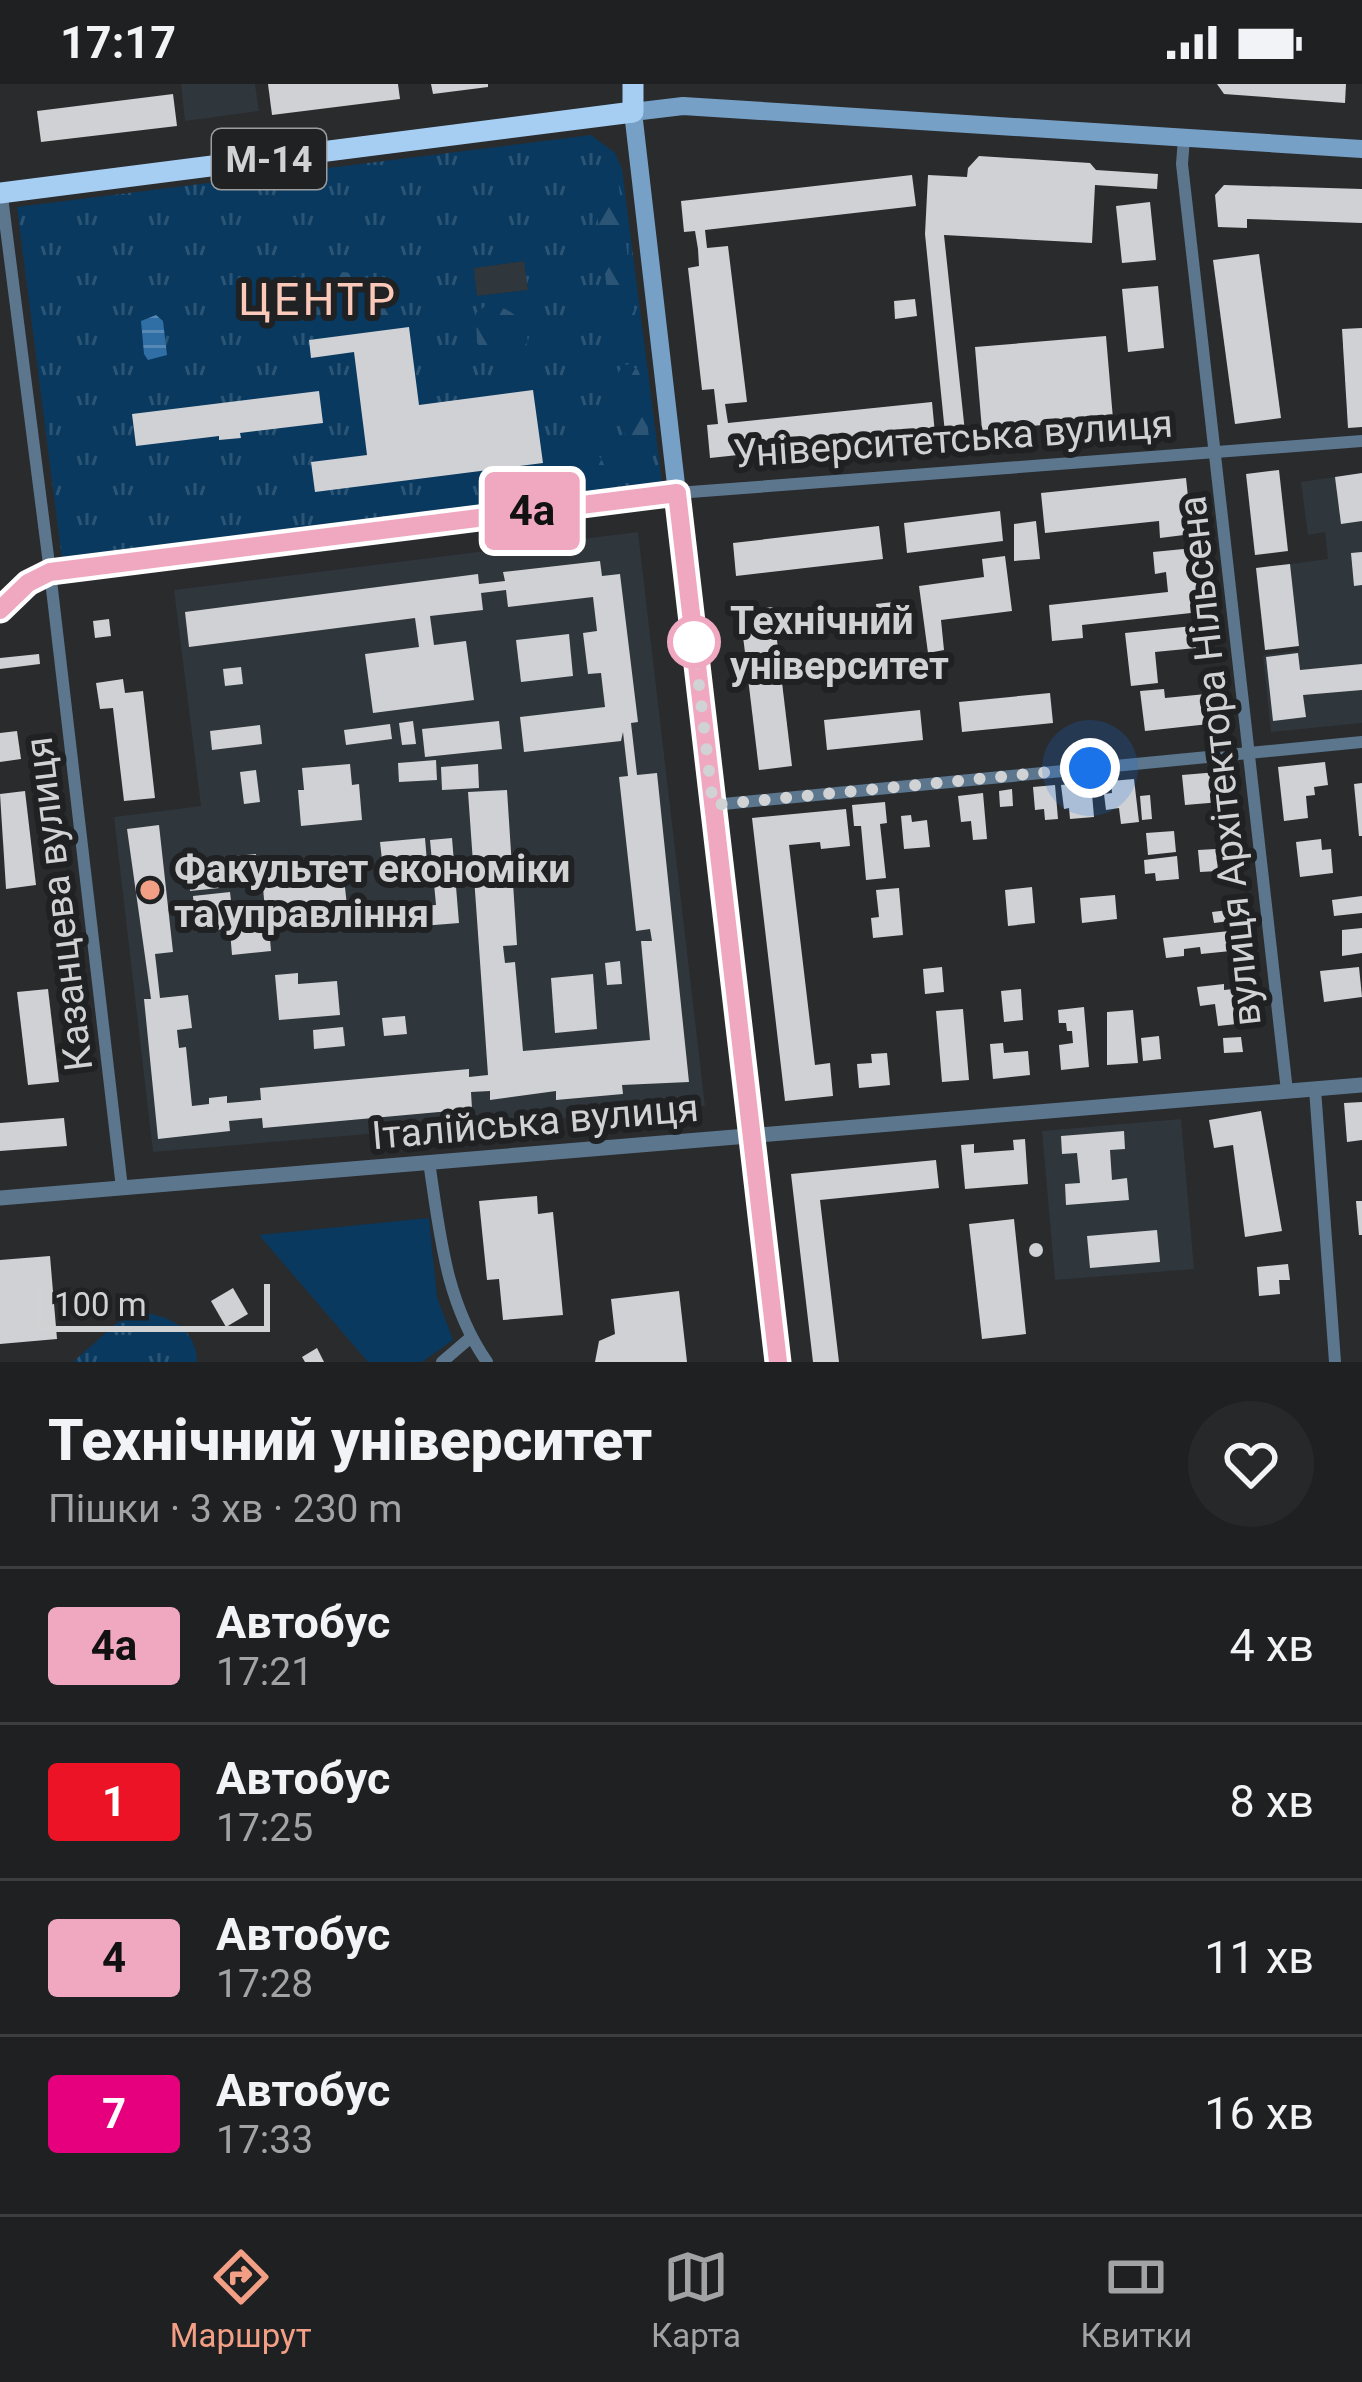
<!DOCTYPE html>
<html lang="uk">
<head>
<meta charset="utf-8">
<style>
  body { margin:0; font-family:Roboto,sans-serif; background:#27282a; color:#f1f3f6; height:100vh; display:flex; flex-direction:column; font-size:45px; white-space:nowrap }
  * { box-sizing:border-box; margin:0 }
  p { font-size:39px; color:#a1a3a5 }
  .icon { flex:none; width:66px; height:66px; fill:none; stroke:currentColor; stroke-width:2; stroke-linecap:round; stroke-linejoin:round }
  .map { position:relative; height:1278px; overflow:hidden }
  .sheet { display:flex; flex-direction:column; background:#1f2022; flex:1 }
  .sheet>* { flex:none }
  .badge { padding:0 24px; border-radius:9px; font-size:42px; line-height:78px }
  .scale { position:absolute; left:36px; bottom:30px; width:234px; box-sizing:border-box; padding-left:12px; border:6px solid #d1d2d4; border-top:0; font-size:33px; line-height:42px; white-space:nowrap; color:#d1d2d4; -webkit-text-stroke:9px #1f2123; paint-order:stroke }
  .you { position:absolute; width:60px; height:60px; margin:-30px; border:9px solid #fff; border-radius:50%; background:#1a73e8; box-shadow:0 0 0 18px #1a73e833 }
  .map>.badge { position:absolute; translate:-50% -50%; box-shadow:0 0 0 6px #fff }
  .round { display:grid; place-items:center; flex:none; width:126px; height:126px; border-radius:63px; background:#27282a }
  .summary { display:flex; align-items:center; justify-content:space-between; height:204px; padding:0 48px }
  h1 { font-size:57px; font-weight:800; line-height:90px }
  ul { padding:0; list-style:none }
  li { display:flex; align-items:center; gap:36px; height:156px; padding:0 48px; border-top:3px solid #3c3e40 }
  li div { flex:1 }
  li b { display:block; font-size:45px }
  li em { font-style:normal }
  li .badge { min-width:132px; font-weight:700; text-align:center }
  .status { display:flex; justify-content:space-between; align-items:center; height:84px; padding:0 60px; background:#1f2022; direction:ltr }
  .status svg { height:33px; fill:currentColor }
  .menu { display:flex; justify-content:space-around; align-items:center; height:168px; border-top:3px solid #3c3e40; background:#1f2022; font-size:33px; color:#a1a3a5 }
  .menu a { display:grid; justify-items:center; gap:6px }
  .menu .active { color:#f39f85 }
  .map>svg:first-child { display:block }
  .built { fill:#2f363c }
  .grass { fill:url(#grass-tufts); fill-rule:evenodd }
  .forest { fill:url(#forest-firs) }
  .pitch { fill:#09395f }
  .water { fill:url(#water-rules) }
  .building { fill:#cfd1d4 }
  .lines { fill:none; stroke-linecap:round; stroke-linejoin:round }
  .minor { stroke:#5c768e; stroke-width:12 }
  .tertiary { stroke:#5c768e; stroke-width:15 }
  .secondary { stroke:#77a0c7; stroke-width:18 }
  .trunk { stroke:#a6cef3; stroke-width:21 }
  .line-casing { stroke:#fff; stroke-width:27 }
  .line { stroke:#efa8c0; stroke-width:18 }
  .walk { stroke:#d1d2d4; stroke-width:12; stroke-dasharray:0 21.6 }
  .stop-dot { fill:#fff; stroke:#efa8c0; stroke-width:6 }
  .poi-dot { fill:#f39f85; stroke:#1f2123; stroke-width:4.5 }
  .labels { text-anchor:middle; stroke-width:12; stroke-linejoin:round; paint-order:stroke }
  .shield { fill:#1f2123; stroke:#9c9d9f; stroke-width:3 }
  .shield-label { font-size:36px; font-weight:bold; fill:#d1d2d4 }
  .street-label { font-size:39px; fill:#d1d2d4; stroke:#1f2123 }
  .stop-label { font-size:39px; font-weight:bold; fill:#d1d2d4; stroke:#1f2123; text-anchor:start }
  .poi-label { font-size:39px; font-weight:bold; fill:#d1d2d4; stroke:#1f2123; text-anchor:start }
  .quarter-label { font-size:45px; letter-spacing:3px; fill:#fac9ba; stroke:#1f2123 }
</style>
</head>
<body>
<div class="status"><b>17:17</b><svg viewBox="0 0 49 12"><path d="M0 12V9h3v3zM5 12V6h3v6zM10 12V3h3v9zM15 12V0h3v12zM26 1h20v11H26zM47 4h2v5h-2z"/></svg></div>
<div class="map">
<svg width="1362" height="1278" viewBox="0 0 1362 1278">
  <defs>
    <pattern id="grass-tufts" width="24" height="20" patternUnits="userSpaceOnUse" patternTransform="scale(3)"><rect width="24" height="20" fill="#09395f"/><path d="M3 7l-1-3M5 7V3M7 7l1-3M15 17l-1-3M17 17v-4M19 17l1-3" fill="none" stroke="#2c5575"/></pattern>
    <pattern id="forest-firs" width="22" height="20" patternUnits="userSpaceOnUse" patternTransform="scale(3)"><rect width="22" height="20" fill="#09395f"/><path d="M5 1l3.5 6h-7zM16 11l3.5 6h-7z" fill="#2c5575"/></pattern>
    <pattern id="water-rules" width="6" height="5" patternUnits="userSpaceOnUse" patternTransform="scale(3)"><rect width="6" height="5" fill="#306fa5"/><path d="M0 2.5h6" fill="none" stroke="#5789b4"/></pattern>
  </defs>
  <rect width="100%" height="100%" fill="#292b2d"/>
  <!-- built -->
  <g class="built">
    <path d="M181 0H255L259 27 185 37Z"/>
    <path d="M525 177 528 206 477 212 473 184Z"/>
    <path d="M1362 389V639L1271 648 1263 571 1299 567 1290 480 1328 475 1325 448 1308 451 1301 398Z"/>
    <path d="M638 448 705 1022 153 1068 114 733 201 722 174 506Z"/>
    <path d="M1181 1035 1194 1185 1055 1196 1042 1047Z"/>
  </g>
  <!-- grass -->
  <g class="grass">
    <path d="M591 51 615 69 622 85 662 399 62 475 17 123ZM524 177 528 206 477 212 474 184Z"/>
    <path d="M144 1229C173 1233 196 1246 197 1278H73L118 1238Z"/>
  </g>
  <!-- forest -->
  <g class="forest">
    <path d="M613 91 619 103 635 231 636 247 622 256 613 250 597 130C597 117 605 111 607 93Z"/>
    <path d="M339 188C367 189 391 200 392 230L384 235 312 245 282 241 256 252 249 249 245 233 247 209 270 198Z"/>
    <path d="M488 220C510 223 526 236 528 258L513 273 491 274 477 259 476 229Z"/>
    <path d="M627 280 638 286 642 296 650 362 644 373 633 372 627 361 619 297V287Z"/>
    <path d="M579 360C591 360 602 373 605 384L602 390 578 396 570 391 566 376Z"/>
  </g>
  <!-- pitch -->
  <path class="pitch" d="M429 1134 437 1213 453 1256 422 1278H368L259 1151Z"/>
  <!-- water -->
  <path class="water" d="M156 231 163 237 167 271 148 276 144 270 141 237Z"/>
  <!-- building -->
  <g class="building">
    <path d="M268 0H398L400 15 272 31Z"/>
    <path d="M431 0H488V3L433 10Z"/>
    <path d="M1217 0H1346L1345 19 1224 10Z"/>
    <path d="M173 10 177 42 41 58 37 27Z"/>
    <path d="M979 72 1090 79 1096 86 1158 90 1157 105 1095 101 1092 159 944 151 965 348 945 349 925 150 928 91 967 93 968 84Z"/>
    <path d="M912 91 916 122 705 146 707 164 728 162 747 318 725 320 728 339 932 318 935 350 710 374 707 341 718 340 714 305 702 306 688 184 699 182 698 165 695 147 684 148 681 117Z"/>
    <path d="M1224 101 1362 105V139L1247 135V144L1218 143 1215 111Z"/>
    <path d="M1150 118 1156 176 1122 179 1116 122Z"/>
    <path d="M1259 170 1281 334 1235 340 1213 176Z"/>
    <path d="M1158 202 1164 264 1128 268 1122 205Z"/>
    <path d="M915 215 917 232 895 235 894 217Z"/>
    <path d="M409 243 419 321 533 306 543 379 315 408 311 378 367 371 354 268 311 274 309 256Z"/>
    <path d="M1362 244V343L1348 344 1342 245Z"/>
    <path d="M1106 252 1113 335 982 346 975 263Z"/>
    <path d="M319 307 323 339 240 349 241 354 219 356V352L136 362 132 330Z"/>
    <path d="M1279 386 1288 467 1255 471 1246 390Z"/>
    <path d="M1362 389V437L1341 440 1335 393Z"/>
    <path d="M1186 394 1192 450 1160 454 1159 437 1045 449 1041 409Z"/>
    <path d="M1000 427 1003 457 907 469 904 439Z"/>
    <path d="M1036 437 1040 475 1014 477V440Z"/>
    <path d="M879 442 883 475 736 492 733 459Z"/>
    <path d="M1194 464 1200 528 1082 541 1083 554 1052 557 1049 521 1168 508 1166 488 1155 490 1153 468Z"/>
    <path d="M1362 468V501L1354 502 1351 469Z"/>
    <path d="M1005 472 1012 527 941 536 944 566 928 569 919 502 984 493 982 475Z"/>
    <path d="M600 477 602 492 620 490 638 638 631 639 637 691 657 689 689 998 622 1001 623 1010 556 1016V1007L490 1016V1007L471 1008 472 1025 263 1044 262 1034 229 1037 230 1047 158 1055 144 915H151L127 745 159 741 173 868 155 870 157 887 160 914 188 911 192 944 177 946 179 964 186 963 192 1022 209 1020V1014L227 1012V1019L261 1016 260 1004 469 985V993L488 991 468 708 507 706 517 861 503 862 505 879 515 878 523 967 650 956 641 857H652L650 845 636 847 619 693 628 692 623 648 621 657 524 668 520 633 605 623 601 589 588 590 583 549 597 547 593 513 508 523 506 506 481 509 483 526 430 532 434 561 466 557 474 616 373 629 365 570 419 563 415 534 189 563 185 528 478 490 479 500 505 497 503 488Z"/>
    <path d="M1290 480 1299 562 1265 566 1256 484Z"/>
    <path d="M902 517 904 533 878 536 876 520Z"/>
    <path d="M773 523 792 682 759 686 740 527Z"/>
    <path d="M109 535 111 552 95 554 93 537Z"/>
    <path d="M1193 542 1196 564 1155 568 1158 599 1131 602 1125 549Z"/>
    <path d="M569 550 573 592 521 598 516 556Z"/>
    <path d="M1298 569 1300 586 1362 580V606L1303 611 1306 633 1273 637 1266 573Z"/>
    <path d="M39 570 40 580 0 585V574Z"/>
    <path d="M241 583 243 600 225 602 223 585Z"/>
    <path d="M123 595 125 609 143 607 155 714 124 717 113 624 100 625 96 599Z"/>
    <path d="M1164 605 1165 614 1206 610 1209 640 1145 647 1140 607Z"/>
    <path d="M1050 609 1053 639 962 648 959 618Z"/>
    <path d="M920 626 923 656 827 666 824 636Z"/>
    <path d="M413 637 416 660 402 661 399 639Z"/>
    <path d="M499 637 502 665 425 673 422 645Z"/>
    <path d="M390 640 392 655 346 661 344 646Z"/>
    <path d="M260 641 262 660 212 666 210 647Z"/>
    <path d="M17 647 21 675 0 678V649Z"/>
    <path d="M436 676 437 696 399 698 398 679Z"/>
    <path d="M1325 678 1328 701 1314 703 1315 711 1306 712 1308 734 1284 737 1278 683Z"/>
    <path d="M350 680 352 701 359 700 362 736 301 742 298 706H304L302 684Z"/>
    <path d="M478 680 479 704 442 706 441 683Z"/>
    <path d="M256 686 260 718 244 720 240 688Z"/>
    <path d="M1218 688 1221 718 1185 721 1182 691Z"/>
    <path d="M1134 695 1139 738 1121 740 1119 724 1106 726 1104 710 1112 709 1111 697Z"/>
    <path d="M1091 698 1094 733 1070 735 1069 724 1064 725 1061 701Z"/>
    <path d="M1362 699V752H1359L1354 700Z"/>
    <path d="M1055 701 1058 735 1045 736 1044 725 1035 726 1033 703Z"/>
    <path d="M1012 705 1013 722 1000 723 999 707Z"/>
    <path d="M25 707 36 801 6 805 0 710Z"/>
    <path d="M983 709 987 755 973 756 971 737 961 738 958 712Z"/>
    <path d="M1150 711 1152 735 1142 736 1140 712Z"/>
    <path d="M885 718 887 739 880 740 886 794 866 796 861 742H854L852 721Z"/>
    <path d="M846 725 850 762 821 765 820 758 789 761 815 981 830 979 833 1012 785 1017 752 734Z"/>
    <path d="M911 731 912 738 927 736 930 763 904 765 901 732Z"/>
    <path d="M1174 747 1176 768 1148 771 1146 749Z"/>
    <path d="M425 754 428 790 384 794 380 758Z"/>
    <path d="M452 754 459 839 422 842 421 822 436 821 430 756Z"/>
    <path d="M1321 755 1322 766 1331 765 1333 789 1300 793 1296 758Z"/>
    <path d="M1216 765 1218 787 1200 788 1198 766Z"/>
    <path d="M256 770 259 800 190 807 187 777Z"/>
    <path d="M1177 772 1179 795 1156 797 1155 789 1145 790 1144 776Z"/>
    <path d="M343 785 348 831 266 838 262 792Z"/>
    <path d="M1032 803 1035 839 1008 842 1005 806Z"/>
    <path d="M899 804 903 851 873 854 871 834 879 833 876 806Z"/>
    <path d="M230 808 234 844 196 848 193 812Z"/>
    <path d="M1115 811 1117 835 1082 839 1080 814Z"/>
    <path d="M1362 812V829L1334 832 1332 816Z"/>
    <path d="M1237 825 1238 836 1214 839 1212 828Z"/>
    <path d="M269 843 271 867 232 871 230 847Z"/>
    <path d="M1362 844V869L1342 872V846Z"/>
    <path d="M1239 846 1241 866 1201 870 1200 863 1184 865V872L1166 874 1163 854Z"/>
    <path d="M620 877 622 900 607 901 605 879Z"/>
    <path d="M942 883 944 908 925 910 923 885Z"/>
    <path d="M1359 883 1362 913 1324 918 1320 887Z"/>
    <path d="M298 889V900L337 897 340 931 279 936 275 891Z"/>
    <path d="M593 890 597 945 555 949 551 894Z"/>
    <path d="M1224 900V906L1242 904 1246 939 1218 942 1215 920 1200 922 1197 903Z"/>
    <path d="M48 905 59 998 28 1001 17 908Z"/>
    <path d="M1021 905 1023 936 1004 938 1001 907Z"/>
    <path d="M1084 923 1089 983 1061 986 1059 961 1073 959 1072 947H1067L1066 939H1059L1058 926Z"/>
    <path d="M963 925 969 996 942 998 936 927Z"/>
    <path d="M1133 926 1138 979 1107 981V928Z"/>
    <path d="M405 932 407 950 384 952 382 934Z"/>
    <path d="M343 943 345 962 314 965 313 946Z"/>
    <path d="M1159 952 1161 975 1143 977 1141 954Z"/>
    <path d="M1241 953 1243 968 1224 969 1223 954Z"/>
    <path d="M1003 959 1004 969 1028 967 1030 991 993 995 990 960Z"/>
    <path d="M887 969 890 1001 859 1004 857 980 872 979 871 970Z"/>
    <path d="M1362 1018V1056L1347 1058 1344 1019Z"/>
    <path d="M1261 1027 1282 1147 1245 1153 1233 1061 1214 1064 1209 1036Z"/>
    <path d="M64 1034 67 1062 0 1067V1039Z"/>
    <path d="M1124 1047 1125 1065 1110 1066 1112 1096 1127 1094 1129 1116 1066 1121 1065 1100 1080 1099 1077 1069 1062 1070 1061 1052Z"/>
    <path d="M1025 1055 1028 1100 965 1105 961 1061 974 1060V1069L1000 1067 1014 1066 1013 1056Z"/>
    <path d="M936 1076 939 1104 820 1116 839 1278H813L791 1090Z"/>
    <path d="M537 1112 538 1130 553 1128 563 1231 503 1236 499 1195 487 1196 479 1117Z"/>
    <path d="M1356 1117H1362V1151H1359Z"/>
    <path d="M1014 1135 1026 1250 982 1255 969 1140Z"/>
    <path d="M1157 1146 1160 1178 1090 1184 1087 1152Z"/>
    <circle cx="1036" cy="1166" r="7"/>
    <path d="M50 1172 57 1255 0 1260V1176Z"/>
    <path d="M1288 1180 1290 1196H1279L1280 1210 1259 1212 1257 1183Z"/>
    <path d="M233 1204 248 1230 226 1243 211 1217Z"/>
    <path d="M679 1207 687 1278H595L599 1257 615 1250 611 1215Z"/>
    <path d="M317 1264 324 1278H305L302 1273Z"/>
  </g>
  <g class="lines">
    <!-- minor -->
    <g class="minor">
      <path d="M1184 54 1182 80 1287 1007"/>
      <path d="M1 105 50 488 122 1104"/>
      <path d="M677 409 1362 357"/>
      <path d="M713 721 1362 658"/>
      <path d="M1315 1005 1335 1278"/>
      <path d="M429 1078C440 1150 445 1217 487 1278"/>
      <path d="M442 1278 470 1254"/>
    </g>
    <!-- tertiary -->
    <g class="tertiary">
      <path d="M677 409 778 1278"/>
      <path d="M0 1114 1362 1001"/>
    </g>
    <!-- secondary -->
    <path class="secondary" d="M0 526 28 499 50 488 677 409 633 28 683 22 1362 65"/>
    <!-- trunk -->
    <path class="trunk" d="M0 109 633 28V0"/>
  </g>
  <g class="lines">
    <defs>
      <path id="line" d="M0 526 28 499 50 488 677 409 778 1278"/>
    </defs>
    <!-- line casing -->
    <use href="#line" class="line-casing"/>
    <!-- line -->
    <use href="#line" class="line"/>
    <!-- walk -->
    <path class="walk" d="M694 558 713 721 1090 684"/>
  </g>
  <!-- markers -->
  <circle class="stop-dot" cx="694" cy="558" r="24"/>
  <circle class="poi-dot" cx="150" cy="806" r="12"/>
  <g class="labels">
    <!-- shield labels -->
    <rect class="shield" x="212" y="45" width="114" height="60" rx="9"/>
    <g class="shield-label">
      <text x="269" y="88">М-14</text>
    </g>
    <!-- street labels -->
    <g class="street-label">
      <text transform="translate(953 354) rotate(-4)" y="14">Університетська вулиця</text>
      <text transform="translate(1219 677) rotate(-96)" y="14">вулиця Архітектора Нільсена</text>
      <text transform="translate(58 820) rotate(-97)" y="14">Казанцева вулиця</text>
      <text transform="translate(535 1037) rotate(-5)" y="14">Італійська вулиця</text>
    </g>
    <!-- stop labels -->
    <g class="stop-label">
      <text x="730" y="550">Технічний<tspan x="730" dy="45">університет</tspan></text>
    </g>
    <!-- poi labels -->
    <g class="poi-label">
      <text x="174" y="798">Факультет економіки<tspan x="174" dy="45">та управління</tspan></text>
    </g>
    <!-- quarter labels -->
    <g class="quarter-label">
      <text x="318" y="231">ЦЕНТР</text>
    </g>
  </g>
</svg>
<div class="scale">100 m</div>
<div class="you" style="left:1090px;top:684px"></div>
<b class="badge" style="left:532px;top:427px;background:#efa8c0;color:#111">4а</b>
</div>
<section class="sheet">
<div class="summary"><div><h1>Технічний університет</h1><p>Пішки · 3 хв · 230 m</p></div><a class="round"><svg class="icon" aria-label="heart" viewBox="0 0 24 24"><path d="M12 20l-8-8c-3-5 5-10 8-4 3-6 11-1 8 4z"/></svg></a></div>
<ul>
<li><span class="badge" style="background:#efa8c0;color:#111">4а</span><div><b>Автобус</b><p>17:21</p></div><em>4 хв</em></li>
<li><span class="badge" style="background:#eb1325;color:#fff">1</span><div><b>Автобус</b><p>17:25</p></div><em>8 хв</em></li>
<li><span class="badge" style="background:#efa8c0;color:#111">4</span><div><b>Автобус</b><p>17:28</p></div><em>11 хв</em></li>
<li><span class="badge" style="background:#e6007e;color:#fff">7</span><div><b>Автобус</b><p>17:33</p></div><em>16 хв</em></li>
</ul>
</section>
<nav class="menu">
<a class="active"><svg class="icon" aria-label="directions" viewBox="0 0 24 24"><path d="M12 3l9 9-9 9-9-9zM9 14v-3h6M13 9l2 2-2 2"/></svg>Маршрут</a>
<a><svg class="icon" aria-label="map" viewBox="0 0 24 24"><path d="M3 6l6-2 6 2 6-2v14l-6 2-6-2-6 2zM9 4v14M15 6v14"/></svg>Карта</a>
<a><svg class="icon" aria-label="tickets" viewBox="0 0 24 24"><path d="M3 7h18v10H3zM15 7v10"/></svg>Квитки</a>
</nav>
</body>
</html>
